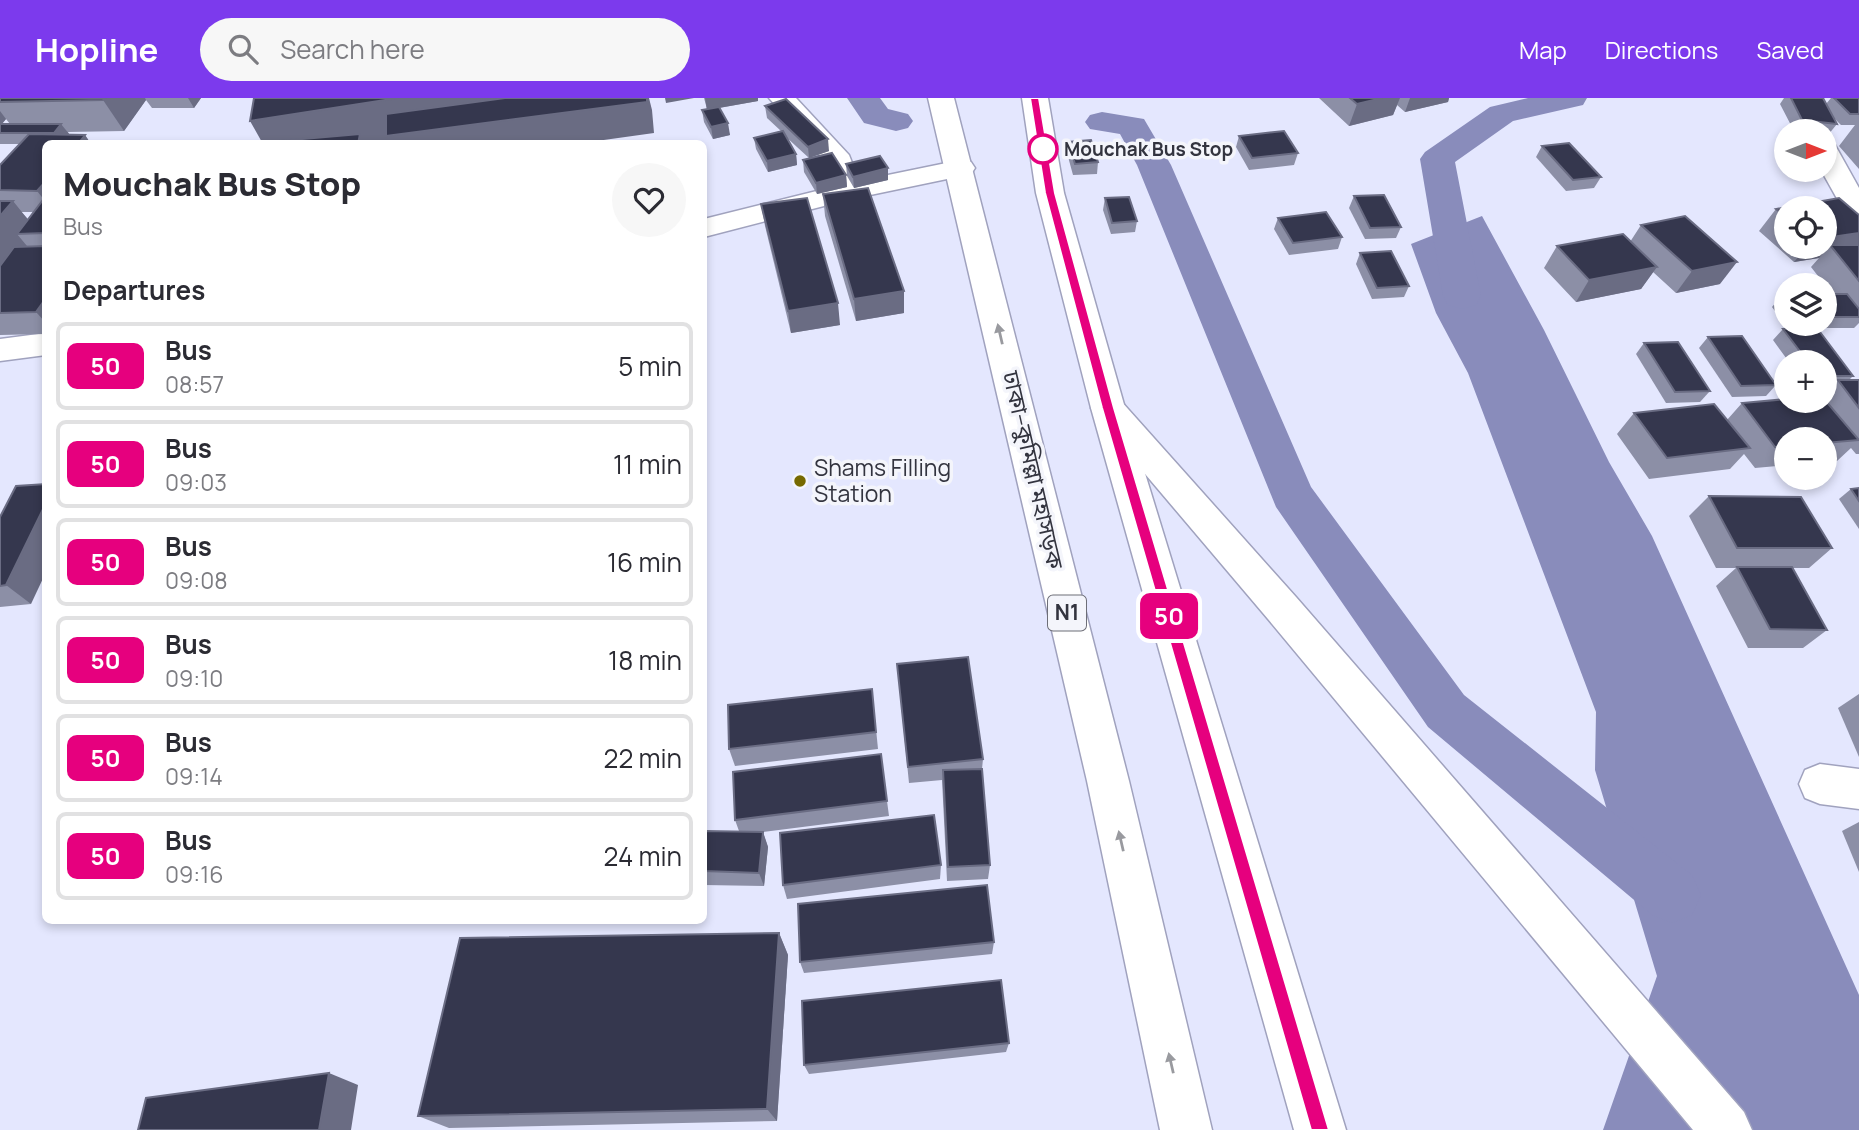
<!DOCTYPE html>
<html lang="en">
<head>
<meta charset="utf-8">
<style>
  body { margin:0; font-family:Manrope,"Noto Sans Bengali",sans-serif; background:#f7f7f7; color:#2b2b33; height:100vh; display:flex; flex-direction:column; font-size:26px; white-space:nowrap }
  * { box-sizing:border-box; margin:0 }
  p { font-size:23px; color:#7c7c81 }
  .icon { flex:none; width:38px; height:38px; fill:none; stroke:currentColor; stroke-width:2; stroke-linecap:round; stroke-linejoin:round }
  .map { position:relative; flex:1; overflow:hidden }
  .details { position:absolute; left:42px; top:42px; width:665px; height:784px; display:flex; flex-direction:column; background:#fff; border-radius:10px; box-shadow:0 4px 10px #0003 }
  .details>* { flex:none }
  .badge { padding:0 14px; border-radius:10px; font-size:24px; line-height:46px }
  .needle { width:46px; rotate:90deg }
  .fabs { position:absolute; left:1774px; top:21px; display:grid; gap:14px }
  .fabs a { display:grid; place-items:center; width:63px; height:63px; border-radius:50%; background:#fff; box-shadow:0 4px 10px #0003; font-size:35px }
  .map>.badge { position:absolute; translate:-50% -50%; box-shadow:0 0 0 4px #fff }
  h2 { padding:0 21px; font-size:26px; line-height:63px }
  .round { display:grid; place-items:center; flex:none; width:74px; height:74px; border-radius:37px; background:#f7f7f7 }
  .head { display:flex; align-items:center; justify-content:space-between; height:119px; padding:0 21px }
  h1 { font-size:33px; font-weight:800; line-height:52px }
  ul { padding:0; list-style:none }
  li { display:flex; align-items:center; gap:21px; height:88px; margin:0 14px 10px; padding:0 7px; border:4px solid #e1e1e2; border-radius:10px }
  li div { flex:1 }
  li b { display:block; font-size:26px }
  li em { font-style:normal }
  li .badge { min-width:77px; font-weight:700; text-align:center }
  header { display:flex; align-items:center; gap:42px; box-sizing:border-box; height:98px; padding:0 35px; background:#7c3aed; color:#fff }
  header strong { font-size:33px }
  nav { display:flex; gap:38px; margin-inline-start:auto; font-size:24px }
  .search { width:490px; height:63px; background:#f7f7f7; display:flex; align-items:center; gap:18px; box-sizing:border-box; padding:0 24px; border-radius:38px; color:#7c7c81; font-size:26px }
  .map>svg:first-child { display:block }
  .water { fill:#898cbb }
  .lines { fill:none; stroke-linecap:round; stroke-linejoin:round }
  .canal { fill:#898cbb; fill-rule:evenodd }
  .street-casing { stroke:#a0a2be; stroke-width:3 }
  .secondary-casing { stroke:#a0a2be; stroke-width:3 }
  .highway-casing { stroke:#a0a2be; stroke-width:3 }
  .street { fill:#fff; fill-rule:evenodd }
  .secondary { fill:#fff; fill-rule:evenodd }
  .highway { fill:#fff; fill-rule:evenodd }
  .wall { fill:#8c8fa6; fill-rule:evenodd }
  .shaded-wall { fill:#6a6c83 }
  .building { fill:#35374e; stroke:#6a6c83; stroke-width:2 }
  .oneway { fill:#999a9f }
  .line { fill:#e6007e; stroke:#fff; stroke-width:2 }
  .stop-dot { fill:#fff; stroke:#e6007e; stroke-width:3.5 }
  .poi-dot { fill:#766900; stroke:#f4f5fb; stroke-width:2.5 }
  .labels { text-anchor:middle; stroke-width:7; stroke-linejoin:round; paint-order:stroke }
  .far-stop-label { font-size:19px; font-weight:bold; fill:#33343f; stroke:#f4f5fb; text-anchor:start }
  .shield { fill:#f4f5fb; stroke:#6d6e77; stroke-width:2 }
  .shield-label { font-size:21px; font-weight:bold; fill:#33343f }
  .poi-label { font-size:23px; fill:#33343f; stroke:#f4f5fb; text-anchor:start }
  .street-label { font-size:23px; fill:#33343f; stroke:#f4f5fb }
</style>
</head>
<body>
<header>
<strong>Hopline</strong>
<div class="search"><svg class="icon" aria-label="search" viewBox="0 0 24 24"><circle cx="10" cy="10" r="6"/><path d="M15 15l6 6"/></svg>Search here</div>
<nav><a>Map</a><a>Directions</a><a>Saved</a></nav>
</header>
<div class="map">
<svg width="1859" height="1032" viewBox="0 0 1859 1032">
  <rect width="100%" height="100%" fill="#e4e7fe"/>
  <!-- water -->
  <path class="water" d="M1482 118 1544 232 1609 364 1652 438 1859 897V1032H1603L1657 878 1595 672 1596 614 1468 275 1436 215 1411 146Z"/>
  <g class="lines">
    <!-- canal -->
    <g class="canal">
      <path d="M847 0H880L888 11 908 16 913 23 908 30 896 33 864 25Z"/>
      <path d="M1528 0H1587L1583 7 1513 23 1455 64 1481 198 1476 207 1462 211 1448 207 1443 198 1420 61 1425 54 1490 9Z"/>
      <path d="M1102 14 1144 21 1171 67 1311 389 1464 597 1692 777 1701 797 1692 817 1672 825 1652 817 1428 629 1276 409 1137 67 1120 36 1090 31 1085 24 1090 17Z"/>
    </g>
    <defs>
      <g id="street">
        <path d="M769 0H796L849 57 863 93 859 99 849 101 839 99 826 65Z"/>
        <path d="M1825 45 1835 47 1859 90V125L1849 122 1821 72H1825Z"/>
        <path d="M1108 298 1120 302 1296 499 1744 1014 1752 1032H1693L1268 521 1096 318 1091 310 1096 302Z"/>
        <path d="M1820 666 1859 671V711L1820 706 1805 700 1799 686 1805 672Z"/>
      </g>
      <g id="secondary">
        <path d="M961 62 971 64 975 70 971 76 851 101 704 139V121L849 85Z"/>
        <path d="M46 235V257L0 263V241Z"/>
      </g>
      <g id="highway">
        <path d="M928 0H954L1129 683 1212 1032H1160L1087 683Z"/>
        <path d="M1022 0H1048L1064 95 1125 310 1346 1032H1294L1091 310 1036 95Z"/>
      </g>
    </defs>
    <!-- street casing -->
    <use href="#street" class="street-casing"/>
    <!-- secondary casing -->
    <use href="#secondary" class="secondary-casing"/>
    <!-- highway casing -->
    <use href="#highway" class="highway-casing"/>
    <!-- street -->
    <use href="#street" class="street"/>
    <!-- secondary -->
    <use href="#secondary" class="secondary"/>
    <!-- highway -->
    <use href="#highway" class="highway"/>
  </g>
  <!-- wall -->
  <g class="wall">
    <path d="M0 0H201L194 10H152L146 2 124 33 68 34 69 37H85L91 46H46V236L0 237V67L19 46H0ZM6 21 10 26H2ZM21 114H33L28 121Z"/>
    <path d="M704 0H758V3L719 10 730 37 713 41 704 24 702 12 707 11Z"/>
    <path d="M1319 0H1449L1448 4 1405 14 1397 7 1393 17 1349 28Z"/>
    <path d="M1784 0H1823L1826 6 1831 0H1859V71L1839 48 1855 27H1841L1834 20 1837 26 1828 37H1825V33H1794L1780 6Z"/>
    <path d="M765 8 829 53 809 60 785 38 796 56 797 67 768 74 756 51 754 40 781 33 767 20Z"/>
    <path d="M1239 38 1298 55 1294 67 1249 72 1236 49Z"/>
    <path d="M1068 44 1098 64 1097 76 1073 77 1067 55Z"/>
    <path d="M1542 48 1601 79 1594 90 1566 93 1536 59Z"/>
    <path d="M803 62 846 77 847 89 817 96 804 74Z"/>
    <path d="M846 66 888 70V82L854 90 847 78Z"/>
    <path d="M823 96 904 215 856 223 825 118Z"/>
    <path d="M1354 98 1401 129 1396 140 1365 141 1349 110Z"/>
    <path d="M1105 100 1137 123 1135 134 1111 136 1103 112Z"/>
    <path d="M1839 100 1859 117V225L1854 230H1817L1853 278 1849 282H1859V356H1856L1851 350 1837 363 1825 364V341H1787V367L1755 370 1744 356 1730 371 1649 381 1617 336 1634 315 1714 306 1727 322 1742 305 1787 301V303H1825V296L1832 289H1825V264H1789L1773 242 1783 231H1788L1772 209 1782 197H1787V226H1825V196H1832L1811 169 1819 160 1794 164 1759 133 1776 111ZM1787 110H1825V149H1787Z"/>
    <path d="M761 106 840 227 791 235 765 128Z"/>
    <path d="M1278 120 1342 139 1338 151 1289 157 1274 131Z"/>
    <path d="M1641 127 1720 186 1676 195 1653 174 1641 191 1576 204 1544 170 1557 148 1630 144Z"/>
    <path d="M1360 155 1409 188 1404 199 1372 201 1356 166Z"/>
    <path d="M1708 239 1776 287 1766 298 1732 299 1699 250Z"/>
    <path d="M1644 245 1710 293 1700 304 1666 305 1636 256Z"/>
    <path d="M1859 390V431L1839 401 1851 391Z"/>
    <path d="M1709 398 1832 450 1809 470H1792L1827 532 1803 550H1748L1716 488 1736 470H1716L1689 418Z"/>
    <path d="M0 419 31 506 0 509Z"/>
    <path d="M897 566 983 661 982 671 990 767 988 781 947 783 942 682 909 685Z"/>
    <path d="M872 591 878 651 735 668 729 651Z"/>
    <path d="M1859 596V659L1838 610Z"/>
    <path d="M887 703 889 718 763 734 768 749 764 788 704 787V733H739L735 722Z"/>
    <path d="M1859 724V774L1842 733Z"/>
    <path d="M941 767 940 781 787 801 783 787Z"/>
    <path d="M779 835 788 857 777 1023 449 1030 418 1018Z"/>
    <path d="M994 844 992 856 804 875 800 864Z"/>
    <path d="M1009 945 1006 954 809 976 804 967Z"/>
  </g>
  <!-- shaded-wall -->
  <g class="shaded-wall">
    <path d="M105 0H145L146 2 124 33 103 2Z"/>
    <path d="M188 0H201L194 10Z"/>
    <path d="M398 0H649L652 12 654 35 575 46H389L388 43 370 46H263L250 23Z"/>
    <path d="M665 0H694L666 5Z"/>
    <path d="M705 0H758V3L707 12Z"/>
    <path d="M1382 0H1400L1393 17 1349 28 1357 6Z"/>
    <path d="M1410 0H1449L1448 4 1405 14Z"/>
    <path d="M0 13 6 21 0 28Z"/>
    <path d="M728 25 730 37 713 41 711 29Z"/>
    <path d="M61 26 70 37 62 46 54 35Z"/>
    <path d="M85 37 91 46H78Z"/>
    <path d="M828 41 829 53 809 60 808 49Z"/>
    <path d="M796 56 797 67 768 74 767 63Z"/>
    <path d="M888 70V82L854 90 853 79Z"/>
    <path d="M846 77 847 89 817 96 816 85Z"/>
    <path d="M46 83V104L37 93Z"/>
    <path d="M13 103 38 134 17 136 27 148 0 183V118Z"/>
    <path d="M1859 135V152L1830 147 1819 160 1794 164 1807 149H1825V140Z"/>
    <path d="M1737 164 1720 186 1676 195 1692 173Z"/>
    <path d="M1657 169 1641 191 1576 204 1589 182Z"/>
    <path d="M904 193V215L856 223 854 201Z"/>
    <path d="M46 200V225L36 214Z"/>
    <path d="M838 205 840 227 791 235 788 213Z"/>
    <path d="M46 405V474L31 506 6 487Z"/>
    <path d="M763 734 768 749 764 788 759 775Z"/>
    <path d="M779 835 788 857 777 1023 767 1011Z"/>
    <path d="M329 975 358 987 351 1032H319Z"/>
  </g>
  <!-- building -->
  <g class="building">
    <path d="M0 0H105L103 2 0 4Z"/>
    <path d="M254 0H398L250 23Z"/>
    <path d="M505 0H647V4L386 38V16Z"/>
    <path d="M1350 0H1382L1357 6Z"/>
    <path d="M1791 0H1823L1837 26 1802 22Z"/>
    <path d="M1834 0H1859V16H1850Z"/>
    <path d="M786 1 828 41 808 49 765 8Z"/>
    <path d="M719 9 728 25 711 29 702 12Z"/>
    <path d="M0 26H61L54 35H0Z"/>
    <path d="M783 33 796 56 767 63 754 40Z"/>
    <path d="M1284 33 1298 55 1252 60 1239 38Z"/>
    <path d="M29 36 85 37 78 46H46V83L37 93 0 92V67Z"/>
    <path d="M360 36 358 46H268V44Z"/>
    <path d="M1091 42 1098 64 1075 66 1068 44Z"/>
    <path d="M1569 45 1601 79 1573 82 1542 48Z"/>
    <path d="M832 55 846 77 816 85 803 62Z"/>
    <path d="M880 58 888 70 853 79 846 66Z"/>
    <path d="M868 90 904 193 854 201 823 96Z"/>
    <path d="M1384 97 1401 129 1370 130 1354 98Z"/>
    <path d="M46 98V135L17 136Z"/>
    <path d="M1129 99 1137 123 1112 125 1105 100Z"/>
    <path d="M807 100 838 205 788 213 761 106Z"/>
    <path d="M1839 100 1859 117V135L1825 140V110H1787V120L1776 111Z"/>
    <path d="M0 103H13L0 118Z"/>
    <path d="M1326 114 1342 139 1293 145 1278 120Z"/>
    <path d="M1685 118 1737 164 1692 173 1641 127Z"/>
    <path d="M1623 136 1657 169 1589 182 1557 148Z"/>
    <path d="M1830 147H1859V183Z"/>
    <path d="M46 148V200L36 214 0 215V168L14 149Z"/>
    <path d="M1391 153 1409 188 1377 190 1360 155Z"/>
    <path d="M1825 196H1847L1859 211V219H1825Z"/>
    <path d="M1782 197H1787V204Z"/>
    <path d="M1817 230 1853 278H1825V264H1808L1783 231Z"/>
    <path d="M1742 238 1776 287 1741 288 1708 239Z"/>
    <path d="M1678 244 1710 293 1675 294 1644 245Z"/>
    <path d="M1838 282H1859V310Z"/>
    <path d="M1787 301V303L1825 302 1859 342 1825 345V341H1787V348L1775 349 1742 305Z"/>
    <path d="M1714 306 1750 350 1667 360 1634 315Z"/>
    <path d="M46 386V405L6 487 0 488V419L16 388Z"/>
    <path d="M1859 390V403L1851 391Z"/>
    <path d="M1709 398 1801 399 1832 450H1737Z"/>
    <path d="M1737 469H1792L1827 532 1770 531Z"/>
    <path d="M968 559 983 661 908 669 897 566Z"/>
    <path d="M872 591 876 634 729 651 728 607Z"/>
    <path d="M881 656 887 703 735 722 733 674Z"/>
    <path d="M982 671 990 767 948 769 943 672Z"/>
    <path d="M934 717 941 767 783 787 780 735Z"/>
    <path d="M704 733 763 734 759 775 704 773Z"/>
    <path d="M987 787 994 844 800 864 798 806Z"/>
    <path d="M779 835 767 1011 418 1018 460 840Z"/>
    <path d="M1001 882 1009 945 804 967 802 903Z"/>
    <path d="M329 975 319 1032H138L146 1000Z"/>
  </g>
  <!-- one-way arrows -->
  <defs><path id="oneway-solid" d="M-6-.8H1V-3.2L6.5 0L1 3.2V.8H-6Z" transform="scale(1.75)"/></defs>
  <g class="oneway">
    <use href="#oneway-solid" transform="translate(1000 236) rotate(-103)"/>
    <use href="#oneway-solid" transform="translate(1121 743) rotate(-103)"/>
    <use href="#oneway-solid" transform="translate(1171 965) rotate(-103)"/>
  </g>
  <!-- line -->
  <path class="line" d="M1030 0H1039L1055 95 1114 310 1329 1032H1311L1102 310 1045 95Z"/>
  <!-- markers -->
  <circle class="stop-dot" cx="1043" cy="51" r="14"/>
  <circle class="poi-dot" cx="800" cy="383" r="7"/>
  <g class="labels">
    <!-- far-stop labels -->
    <g class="far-stop-label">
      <text x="1064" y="58">Mouchak Bus Stop</text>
    </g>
    <!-- shield labels -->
    <rect class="shield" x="1048" y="497.5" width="38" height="35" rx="5"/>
    <g class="shield-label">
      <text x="1067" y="522">N1</text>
    </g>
    <!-- poi labels -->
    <g class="poi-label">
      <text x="814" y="378">Shams Filling<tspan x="814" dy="26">Station</tspan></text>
    </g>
    <!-- street labels -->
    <g class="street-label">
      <text transform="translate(1033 372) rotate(77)" y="8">ঢাকা–কুমিল্লা মহাসড়ক</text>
    </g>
  </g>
</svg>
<div class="fabs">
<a><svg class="needle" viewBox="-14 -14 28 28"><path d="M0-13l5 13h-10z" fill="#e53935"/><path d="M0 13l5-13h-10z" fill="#7c7c81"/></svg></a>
<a><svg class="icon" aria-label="locate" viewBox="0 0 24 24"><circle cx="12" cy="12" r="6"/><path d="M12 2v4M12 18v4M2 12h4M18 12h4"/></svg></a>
<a><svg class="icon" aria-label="layers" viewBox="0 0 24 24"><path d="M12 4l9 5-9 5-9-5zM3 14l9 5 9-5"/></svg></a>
<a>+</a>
<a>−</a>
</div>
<b class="badge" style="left:1169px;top:518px;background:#e6007e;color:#fff">50</b>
<section class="details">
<div class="head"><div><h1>Mouchak Bus Stop</h1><p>Bus</p></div><a class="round"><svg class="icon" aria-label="heart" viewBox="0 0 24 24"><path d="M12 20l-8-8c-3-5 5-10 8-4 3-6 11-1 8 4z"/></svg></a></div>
<h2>Departures</h2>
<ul>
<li><span class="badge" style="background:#e6007e;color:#fff">50</span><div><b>Bus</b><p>08:57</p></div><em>5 min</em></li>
<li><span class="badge" style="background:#e6007e;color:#fff">50</span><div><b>Bus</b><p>09:03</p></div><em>11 min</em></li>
<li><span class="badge" style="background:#e6007e;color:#fff">50</span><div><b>Bus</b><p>09:08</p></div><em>16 min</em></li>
<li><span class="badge" style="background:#e6007e;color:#fff">50</span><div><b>Bus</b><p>09:10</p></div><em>18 min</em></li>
<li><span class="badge" style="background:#e6007e;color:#fff">50</span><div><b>Bus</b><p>09:14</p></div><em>22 min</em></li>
<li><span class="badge" style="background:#e6007e;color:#fff">50</span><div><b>Bus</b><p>09:16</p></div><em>24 min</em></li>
</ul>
</section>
</div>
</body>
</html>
